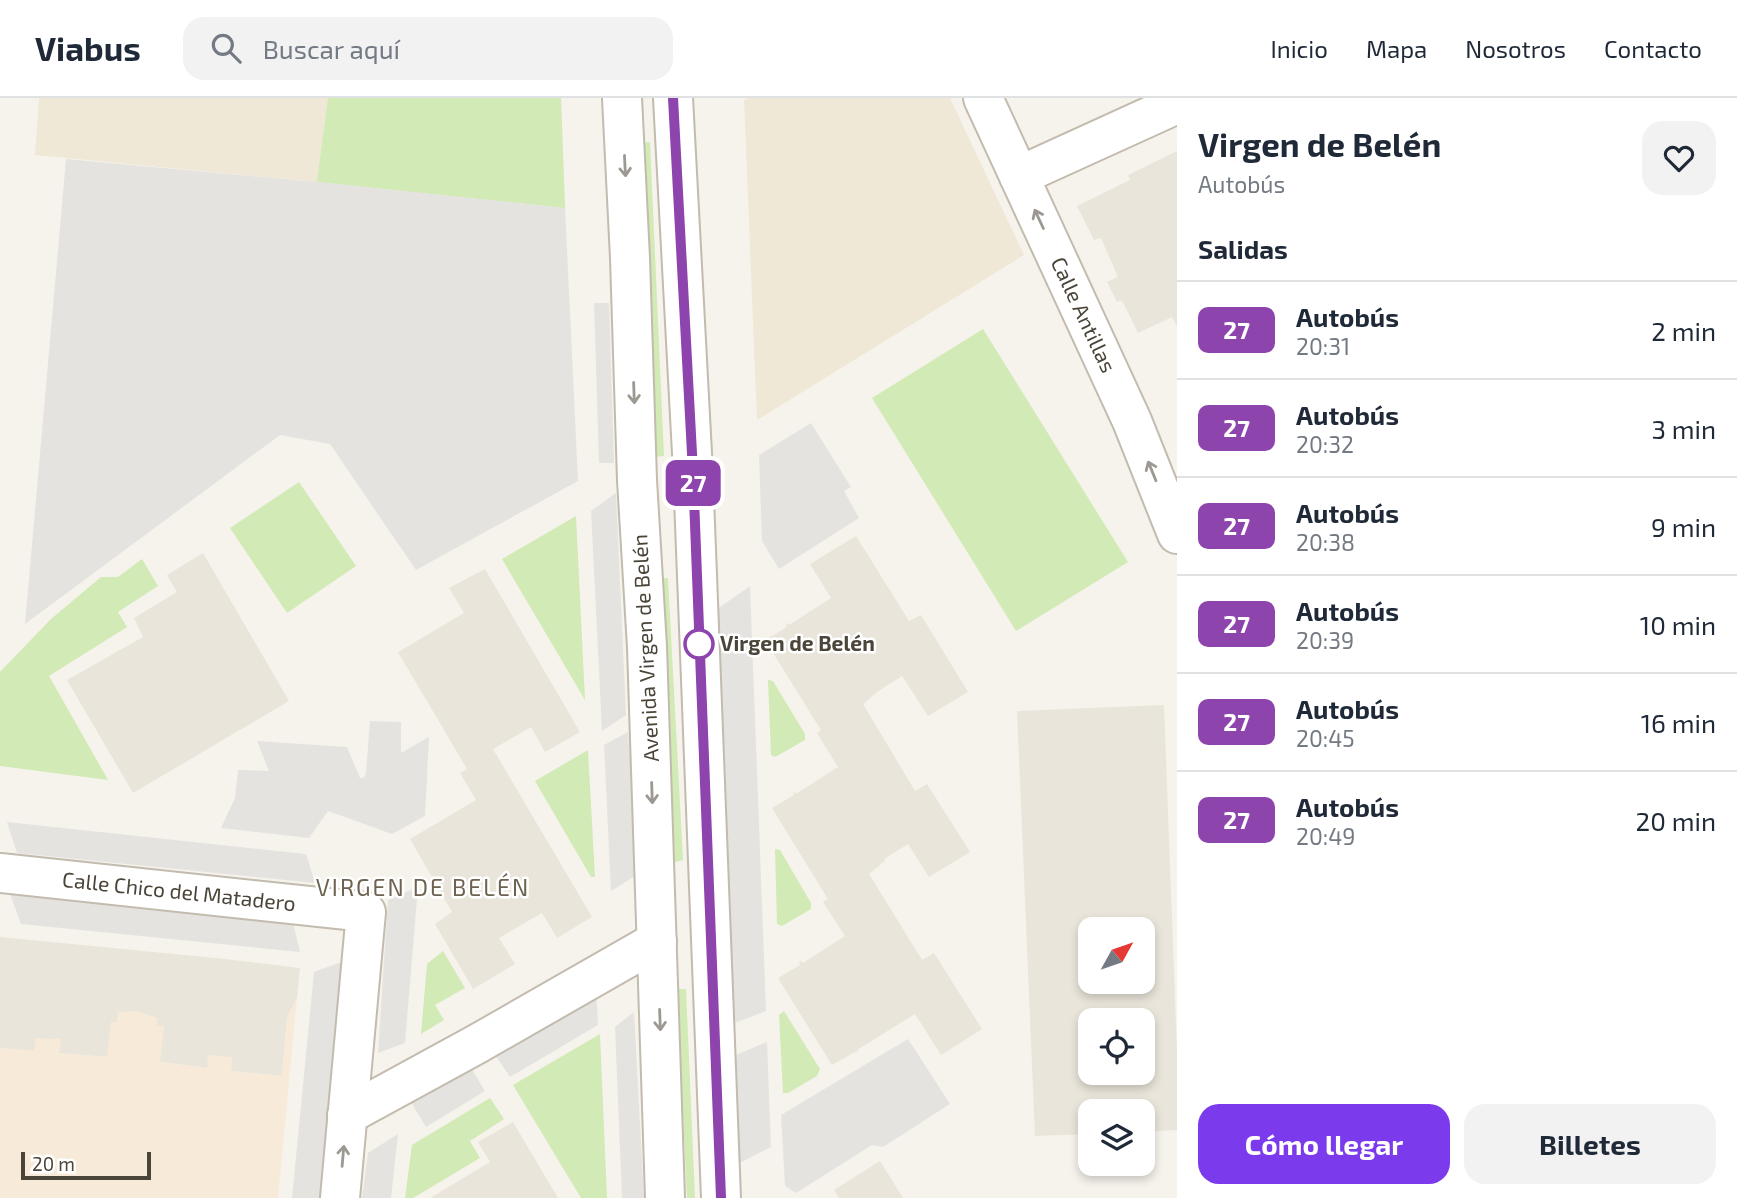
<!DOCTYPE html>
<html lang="es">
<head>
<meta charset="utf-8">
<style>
  body { margin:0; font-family:"Exo 2",sans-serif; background:#f2f2f3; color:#1f2937; height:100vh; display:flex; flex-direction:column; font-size:26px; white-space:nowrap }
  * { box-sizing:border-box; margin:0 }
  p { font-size:23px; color:#747a83 }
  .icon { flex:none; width:38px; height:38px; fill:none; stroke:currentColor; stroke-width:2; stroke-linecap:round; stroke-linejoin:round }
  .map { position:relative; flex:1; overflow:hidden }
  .sheet { display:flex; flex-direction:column; background:#fff; width:560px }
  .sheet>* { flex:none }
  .badge { padding:0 14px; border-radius:10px; font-size:24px; line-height:46px }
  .needle { width:46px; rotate:50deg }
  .buttons { position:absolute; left:1078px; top:819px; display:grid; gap:14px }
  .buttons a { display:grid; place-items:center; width:77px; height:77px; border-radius:14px; background:#fff; box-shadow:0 4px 10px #0003; font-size:35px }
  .scale { position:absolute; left:21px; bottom:18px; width:130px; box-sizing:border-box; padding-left:7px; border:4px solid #4b4439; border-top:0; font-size:19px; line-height:24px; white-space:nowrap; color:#4b4439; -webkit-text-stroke:5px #fff; paint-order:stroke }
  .map>.badge { position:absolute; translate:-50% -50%; box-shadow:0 0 0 4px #fff }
  h2 { padding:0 21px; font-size:26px; line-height:63px }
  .round { display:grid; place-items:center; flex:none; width:74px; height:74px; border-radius:21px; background:#f2f2f3 }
  .head { display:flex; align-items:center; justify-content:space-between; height:119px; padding:0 21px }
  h1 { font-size:33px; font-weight:700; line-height:52px }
  .primary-button { display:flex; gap:14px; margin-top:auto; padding:14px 21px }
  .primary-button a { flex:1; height:80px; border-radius:21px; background:#7c3aed; color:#fff; font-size:28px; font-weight:700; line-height:80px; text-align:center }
  .primary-button a+a { background:#f2f2f3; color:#1f2937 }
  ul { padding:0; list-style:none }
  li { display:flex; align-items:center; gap:21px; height:98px; padding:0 21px; border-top:2px solid #e0e1e3 }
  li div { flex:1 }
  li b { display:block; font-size:26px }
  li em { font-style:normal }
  li .badge { min-width:77px; font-weight:700; text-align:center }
  header { display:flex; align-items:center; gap:42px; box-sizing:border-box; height:98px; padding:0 35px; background:#fff; border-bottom:2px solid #e0e1e3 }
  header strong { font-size:33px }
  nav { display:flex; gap:38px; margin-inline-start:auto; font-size:24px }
  .search { width:490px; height:63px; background:#f2f2f3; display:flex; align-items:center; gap:18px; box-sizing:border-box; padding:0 24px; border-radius:21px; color:#747a83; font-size:26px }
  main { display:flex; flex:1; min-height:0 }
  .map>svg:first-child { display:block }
  .residential { fill:#eae5da; fill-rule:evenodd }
  .commercial { fill:#f7ead8 }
  .education { fill:#efe8d6 }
  .green { fill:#d2eab5 }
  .parking { fill:#e5e3e0 }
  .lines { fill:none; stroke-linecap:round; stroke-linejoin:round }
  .minor-casing { stroke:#c2bbae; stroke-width:42 }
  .minor { stroke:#fff; stroke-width:38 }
  .oneway { stroke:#9c9892 }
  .line-casing { stroke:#fff; stroke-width:16 }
  .line { stroke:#8e44ad; stroke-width:10 }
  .stop-dot { fill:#fff; stroke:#8e44ad; stroke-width:3.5 }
  .labels { text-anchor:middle; stroke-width:5; stroke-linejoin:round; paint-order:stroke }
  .street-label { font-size:21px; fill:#4b4439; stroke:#fff }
  .stop-label { font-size:21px; font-weight:bold; fill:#4b4439; stroke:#fff; text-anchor:start }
  .neighbourhood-label { font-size:23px; letter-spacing:2px; fill:#6e6250; stroke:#fff }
</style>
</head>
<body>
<header>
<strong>Viabus</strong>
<div class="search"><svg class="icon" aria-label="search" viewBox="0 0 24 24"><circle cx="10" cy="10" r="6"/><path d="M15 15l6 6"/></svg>Buscar aquí</div>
<nav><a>Inicio</a><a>Mapa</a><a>Nosotros</a><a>Contacto</a></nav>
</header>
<main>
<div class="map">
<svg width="1177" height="1100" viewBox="0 0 1177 1100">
  <rect width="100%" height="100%" fill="#f6f3ec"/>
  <!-- residential -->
  <g class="residential">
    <path d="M1177 53V229L1172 219 1138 235 1122 202 1117 204 1107 184 1118 179 1101 140 1094 142 1077 108 1130 82 1128 77Z"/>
    <path d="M856 438 909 523 921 517 968 594 928 618 902 578 877 594 863 606 915 693 927 686 970 754 929 779 908 746 884 761 885 763 869 776 922 862 934 855 982 931 941 957 915 916 857 952 858 954H855L832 967 778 880 800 867 799 864 801 863 803 865 845 838 823 804 828 801 772 710 794 697 793 695 795 694 796 696 838 669 817 635 821 632 765 542 787 529 786 527 788 525 789 527 831 500 810 466Z"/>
    <path d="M203 455 289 603 133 695 67 582 143 539 134 520 177 494 167 477Z"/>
    <path d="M485 471 580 634 545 654 531 629 493 651 592 819 557 840 542 815 499 840 515 866 473 891 435 826 452 814 410 741 476 702 460 675 467 671 398 554 464 515 449 490Z"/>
    <path d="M1164 607 1177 954V1032L1143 1034V1013H1090V1036L1035 1038 1017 613ZM1090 831H1143V884H1090ZM1090 922H1143V975H1090Z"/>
    <path d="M0 839 225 861 300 870 297 900 287 920 282 978 231 973 232 959 207 970 160 964 157 929 117 924 107 959 59 955 60 941 35 953 0 950Z"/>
    <path d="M513 1024 558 1100H560H430L490 1064 478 1044Z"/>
    <path d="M880 1063 903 1100H839L834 1092Z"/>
  </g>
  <!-- commercial -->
  <path class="commercial" d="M297 900 278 1100H0V950L34 953 36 940 61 941 59 955 107 959 111 924H117L118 914 137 913 157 920V928H164L160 964 207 970 208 957 232 959 231 973 282 978 287 920Z"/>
  <!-- education -->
  <g class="education">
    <path d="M39 0H561L565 110 317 84 35 57Z"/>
    <path d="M749 0H950L1024 157 757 322 744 2Z"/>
  </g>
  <!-- green -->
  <g class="green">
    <path d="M328 0H561L565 110 317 84Z"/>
    <path d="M650 44 664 358 655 359 641 45Z"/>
    <path d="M983 231 1128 464 1016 533 872 300Z"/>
    <path d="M299 384 356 468 287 515 230 430Z"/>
    <path d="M576 418 585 602 502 461Z"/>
    <path d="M142 461 158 488 118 514 127 529 49 578 108 682 0 668V574L51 521 101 479H118Z"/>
    <path d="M659 480H668L683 762 675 764Z"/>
    <path d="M768 582 773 583 805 636V642L775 659 771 657Z"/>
    <path d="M588 652 595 779H591L535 683Z"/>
    <path d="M775 751 780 752 811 805V811L782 828 777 826Z"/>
    <path d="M443 853 465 890 435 907 444 922 421 936 427 866Z"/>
    <path d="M677 891H686L695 1100H687Z"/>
    <path d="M784 913 820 971 817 978 788 995H783L779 917Z"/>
    <path d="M600 936 607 1100H581L513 987Z"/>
    <path d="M490 1000 504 1021 470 1043 480 1060 413 1100H405L412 1047Z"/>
  </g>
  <!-- parking -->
  <g class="parking">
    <path d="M66 61 317 84 565 110 578 383 416 472 330 346 280 337 25 526Z"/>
    <path d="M594 205H609L614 365H599Z"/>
    <path d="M811 325 851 389 844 393 859 420 779 471 762 443 759 357Z"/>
    <path d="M616 395 626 617 602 633 591 413Z"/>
    <path d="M750 488 766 913 732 926 713 514Z"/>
    <path d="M370 623 401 624V655L429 639 425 718 392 736 328 713 309 740 221 730 235 700 238 672 269 673 257 643 347 649 360 680H364L366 675Z"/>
    <path d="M628 634 638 776 611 793 604 647Z"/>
    <path d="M7 724 306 756 315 785 17 755Z"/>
    <path d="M418 789 405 945 378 955 388 802Z"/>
    <path d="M9 793 293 825 300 854 21 826Z"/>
    <path d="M344 863 320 1100H292L314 874Z"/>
    <path d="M596 889 598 927 510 979 491 951Z"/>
    <path d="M634 914 644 1100H622L615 929Z"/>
    <path d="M908 941 950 1006 883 1049 872 1047 796 1095 785 1088 781 1017Z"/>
    <path d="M767 944 771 1049 738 1066 731 959Z"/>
    <path d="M468 965 485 993 426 1029 409 1001Z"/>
    <path d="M398 1036 391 1100H362L368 1055Z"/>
  </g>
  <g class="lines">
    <defs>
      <g id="minor">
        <path d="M622 0 630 160 637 382 647 549 665 1100"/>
        <path d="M673 0 693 374 721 1100"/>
        <path d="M983 0 1132 323 1177 436"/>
        <path d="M1019 78 1177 6"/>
        <path d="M0 775 366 814 340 1100"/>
        <path d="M347 1017 477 946 657 843"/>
      </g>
    </defs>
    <!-- minor casing -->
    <use href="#minor" class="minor-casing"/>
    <!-- minor -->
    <use href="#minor" class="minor"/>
  </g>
  <!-- one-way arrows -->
  <defs><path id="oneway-shaft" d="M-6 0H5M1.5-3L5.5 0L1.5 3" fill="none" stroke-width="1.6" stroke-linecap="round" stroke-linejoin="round" transform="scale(1.75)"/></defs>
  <g class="oneway">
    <use href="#oneway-shaft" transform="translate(625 68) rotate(87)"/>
    <use href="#oneway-shaft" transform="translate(1039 121) rotate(-115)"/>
    <use href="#oneway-shaft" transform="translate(634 295) rotate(88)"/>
    <use href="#oneway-shaft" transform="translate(1152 373) rotate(-112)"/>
    <use href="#oneway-shaft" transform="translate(652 695) rotate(88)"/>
    <use href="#oneway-shaft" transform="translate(660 922) rotate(88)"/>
    <use href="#oneway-shaft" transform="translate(343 1058) rotate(-85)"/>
  </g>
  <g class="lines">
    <defs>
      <path id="line" d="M673 0 693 374 721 1100"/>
    </defs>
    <!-- line casing -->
    <use href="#line" class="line-casing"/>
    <!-- line -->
    <use href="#line" class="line"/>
  </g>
  <!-- markers -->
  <circle class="stop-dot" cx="699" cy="546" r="14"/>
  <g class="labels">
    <!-- street labels -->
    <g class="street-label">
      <text transform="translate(1083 217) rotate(65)" y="7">Calle Antillas</text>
      <text transform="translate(646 550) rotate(-93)" y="7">Avenida Virgen de Belén</text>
      <text transform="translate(179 794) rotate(6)" y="7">Calle Chico del Matadero</text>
    </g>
    <!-- stop labels -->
    <g class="stop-label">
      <text x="720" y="553">Virgen de Belén</text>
    </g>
    <!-- neighbourhood labels -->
    <g class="neighbourhood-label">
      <text x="423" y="798">VIRGEN DE BELÉN</text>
    </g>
  </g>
</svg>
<div class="buttons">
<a><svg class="needle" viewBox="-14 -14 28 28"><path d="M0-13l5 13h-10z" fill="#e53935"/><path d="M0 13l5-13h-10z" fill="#747a83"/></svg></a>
<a><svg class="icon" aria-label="locate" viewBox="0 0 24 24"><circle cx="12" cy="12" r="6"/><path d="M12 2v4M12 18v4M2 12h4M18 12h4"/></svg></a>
<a><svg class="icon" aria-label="layers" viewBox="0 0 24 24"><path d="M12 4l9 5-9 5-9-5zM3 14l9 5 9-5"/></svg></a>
</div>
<div class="scale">20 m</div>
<b class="badge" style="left:693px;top:385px;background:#8e44ad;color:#fff">27</b>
</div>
<section class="sheet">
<div class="head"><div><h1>Virgen de Belén</h1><p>Autobús</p></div><a class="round"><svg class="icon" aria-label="heart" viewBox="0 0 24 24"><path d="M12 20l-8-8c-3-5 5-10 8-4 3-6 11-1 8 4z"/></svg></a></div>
<h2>Salidas</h2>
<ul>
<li><span class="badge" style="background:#8e44ad;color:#fff">27</span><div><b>Autobús</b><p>20:31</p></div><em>2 min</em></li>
<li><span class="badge" style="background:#8e44ad;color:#fff">27</span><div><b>Autobús</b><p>20:32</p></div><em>3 min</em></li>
<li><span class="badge" style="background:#8e44ad;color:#fff">27</span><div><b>Autobús</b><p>20:38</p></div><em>9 min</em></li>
<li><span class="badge" style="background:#8e44ad;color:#fff">27</span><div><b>Autobús</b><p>20:39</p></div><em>10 min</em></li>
<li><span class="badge" style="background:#8e44ad;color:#fff">27</span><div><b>Autobús</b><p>20:45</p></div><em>16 min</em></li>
<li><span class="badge" style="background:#8e44ad;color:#fff">27</span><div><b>Autobús</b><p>20:49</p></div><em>20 min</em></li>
</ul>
<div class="primary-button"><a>Cómo llegar</a><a>Billetes</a></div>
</section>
</main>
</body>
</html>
